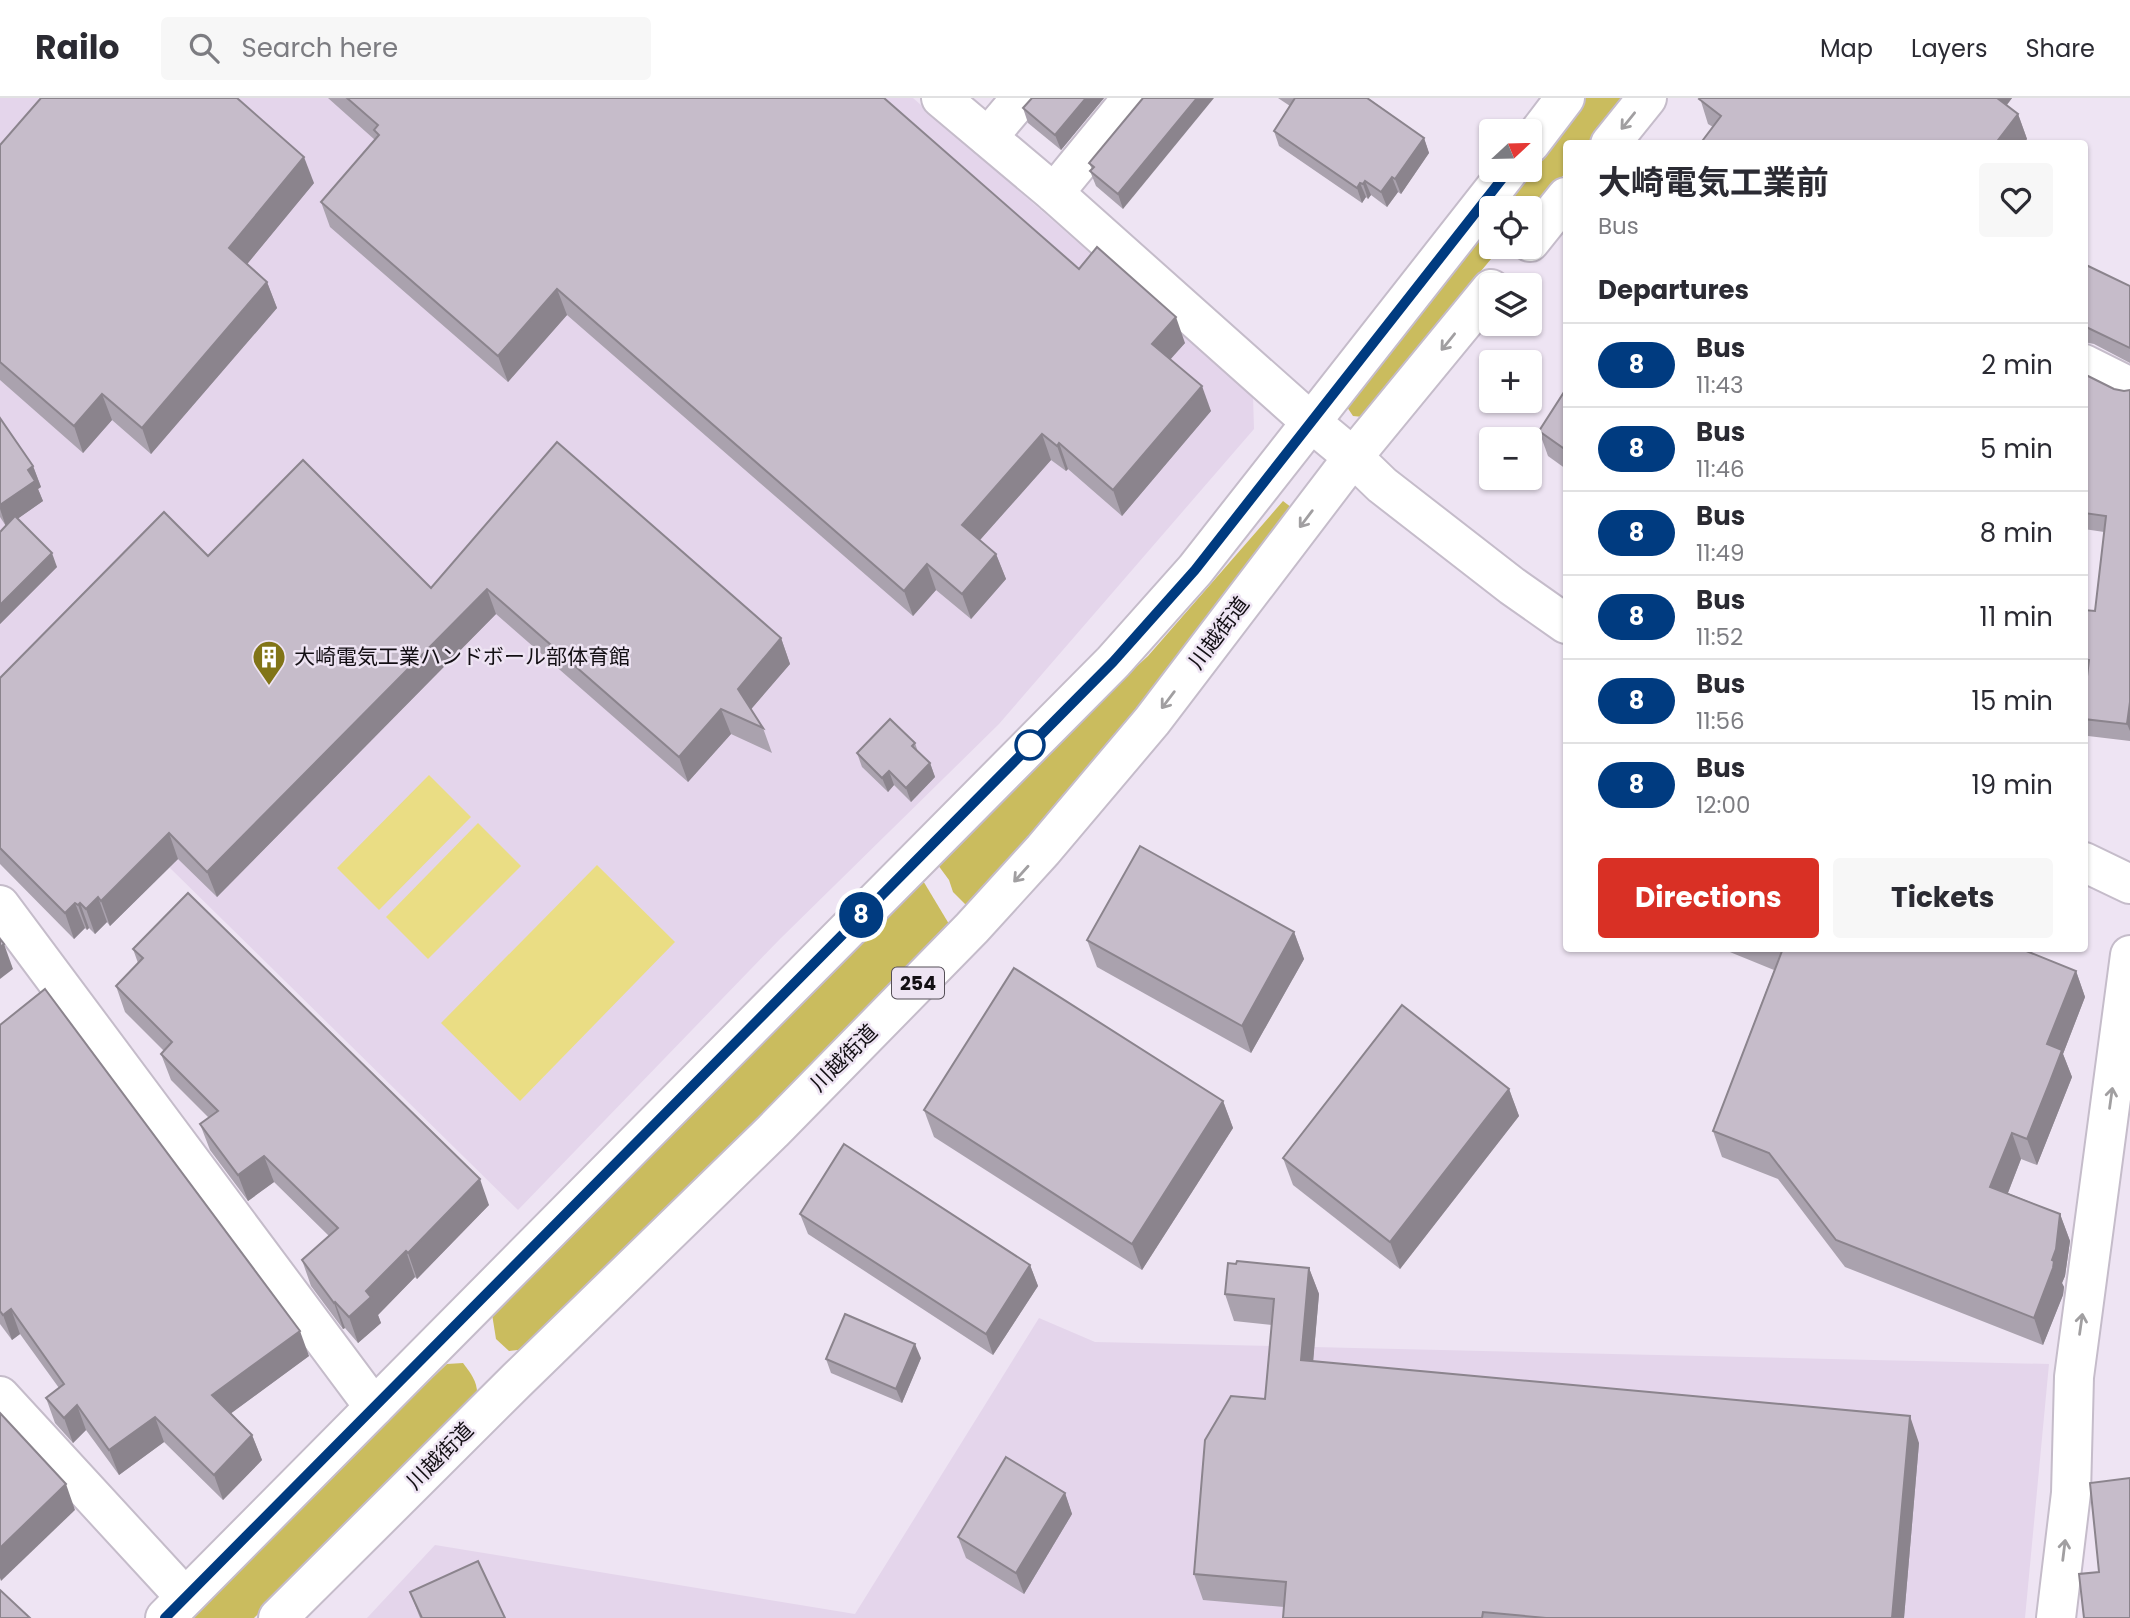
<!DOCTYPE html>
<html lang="en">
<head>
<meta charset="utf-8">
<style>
  body { margin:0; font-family:Poppins,"Noto Sans JP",sans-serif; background:#f7f7f7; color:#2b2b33; height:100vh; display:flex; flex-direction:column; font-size:26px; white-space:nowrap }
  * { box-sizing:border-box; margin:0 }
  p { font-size:23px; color:#7c7c81 }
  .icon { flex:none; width:38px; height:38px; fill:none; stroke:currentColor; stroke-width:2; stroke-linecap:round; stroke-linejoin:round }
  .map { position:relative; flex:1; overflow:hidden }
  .details { position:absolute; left:1563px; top:42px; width:525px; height:812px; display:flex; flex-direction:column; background:#fff; border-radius:7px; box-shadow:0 2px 5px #0004 }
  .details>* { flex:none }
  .badge { padding:0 14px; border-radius:23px; font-size:24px; line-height:46px }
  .needle { width:46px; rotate:68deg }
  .buttons { position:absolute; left:1479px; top:21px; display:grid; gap:14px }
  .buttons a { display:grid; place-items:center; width:63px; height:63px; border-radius:7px; background:#fff; box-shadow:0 2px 5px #0004; font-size:35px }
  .map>.badge { position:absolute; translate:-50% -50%; box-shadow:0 0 0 4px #fff }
  h2 { padding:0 35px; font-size:26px; line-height:63px }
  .round { display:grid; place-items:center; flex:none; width:74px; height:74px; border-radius:7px; background:#f7f7f7 }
  .overview { display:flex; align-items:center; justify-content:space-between; height:119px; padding:0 35px }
  h1 { font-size:33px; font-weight:700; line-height:52px }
  .cta { display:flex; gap:14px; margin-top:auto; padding:14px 35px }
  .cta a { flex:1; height:80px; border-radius:7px; background:#d93025; color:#fff; font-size:28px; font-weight:700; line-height:80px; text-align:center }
  .cta a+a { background:#f7f7f7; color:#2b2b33 }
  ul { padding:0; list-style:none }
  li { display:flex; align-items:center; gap:21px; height:84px; padding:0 35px; border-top:2px solid #e1e1e2 }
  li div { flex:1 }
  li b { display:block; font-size:26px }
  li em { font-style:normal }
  li .badge { min-width:77px; font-weight:700; text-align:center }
  header { display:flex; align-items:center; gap:42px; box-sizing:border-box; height:98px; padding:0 35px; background:#fff; border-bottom:2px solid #e1e1e2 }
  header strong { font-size:33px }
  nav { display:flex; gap:38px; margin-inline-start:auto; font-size:24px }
  .search { width:490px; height:63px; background:#f7f7f7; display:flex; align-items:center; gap:18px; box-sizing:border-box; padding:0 24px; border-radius:7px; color:#7c7c81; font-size:26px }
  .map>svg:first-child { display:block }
  .built { fill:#e4d5eb }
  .green { fill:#eadd84 }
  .forest { fill:#cabc5e }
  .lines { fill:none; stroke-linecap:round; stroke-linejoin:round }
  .minor-casing { stroke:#c5bcca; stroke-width:42 }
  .highway-casing { stroke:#c5bcca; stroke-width:42 }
  .minor { stroke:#fff; stroke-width:38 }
  .highway { stroke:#fff; stroke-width:38 }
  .wall { fill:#aaa2ae }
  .shaded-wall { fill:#8b848d }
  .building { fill:#c6bcca; stroke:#8b848d; stroke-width:2 }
  .oneway { stroke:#a19fa1 }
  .line-casing { stroke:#fff; stroke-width:16 }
  .line { stroke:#003b80; stroke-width:10 }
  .stop-dot { fill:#fff; stroke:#003b80; stroke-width:3.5 }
  .labels { text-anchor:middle; stroke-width:5; stroke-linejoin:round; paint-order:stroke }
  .shield { fill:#eee4f3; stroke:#554f57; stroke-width:2 }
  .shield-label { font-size:19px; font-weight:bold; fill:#130f14 }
  .street-label { font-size:21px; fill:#130f14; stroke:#eee4f3 }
  .poi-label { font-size:21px; fill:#130f14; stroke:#eee4f3; text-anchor:start }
</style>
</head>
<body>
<header>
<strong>Railo</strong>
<div class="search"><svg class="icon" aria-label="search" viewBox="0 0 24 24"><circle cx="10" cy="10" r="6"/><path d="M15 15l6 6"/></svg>Search here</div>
<nav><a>Map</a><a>Layers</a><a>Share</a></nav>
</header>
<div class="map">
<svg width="2130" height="1520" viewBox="0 0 2130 1520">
  <rect width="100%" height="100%" fill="#eee4f3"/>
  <!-- built -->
  <g class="built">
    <path d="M0 0H913L1253 298 1254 331 999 626 780 841 518 1112 0 603Z"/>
    <path d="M1039 1220 1095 1244 2049 1266 2025 1520H367L435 1447 855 1516Z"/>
  </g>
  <!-- green -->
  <g class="green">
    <path d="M429 677 471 719 379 812 337 770Z"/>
    <path d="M478 725 521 768 428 861 386 819Z"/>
    <path d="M597 767 675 844 520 1003 441 925Z"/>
  </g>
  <!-- forest -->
  <g class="forest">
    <path d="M1583 0H1628L1590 45 1566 46V74L1530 117V110H1498L1527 72H1530V69Z"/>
    <path d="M1491 119V149H1501L1432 232 1363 319 1353 318 1347 309Z"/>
    <path d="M1283 403 1296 413 1224 507 971 812 953 794 949 782 935 763 1082 619 1148 558Z"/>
    <path d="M922 781 952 831 526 1251 509 1253 496 1241 492 1216Z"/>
    <path d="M463 1265C473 1278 481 1289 475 1306L254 1520H186L305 1401 447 1266Z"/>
  </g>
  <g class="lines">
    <defs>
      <g id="minor">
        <path d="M941 0 1054 95 1312 325 1353 359 1382 387 1512 488 1566 526"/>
        <path d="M988 39 1021 0"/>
        <path d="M1054 95 1132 0"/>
        <path d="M2084 266 2130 289"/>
        <path d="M2084 764 2130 786"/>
        <path d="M0 807 374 1309"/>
        <path d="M0 1298 185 1499"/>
        <path d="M2056 1520 2071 1395 2074 1279 2130 857"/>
      </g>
      <g id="highway">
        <path d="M1530 46 1565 0"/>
        <path d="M1610 46 1647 0"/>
        <path d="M1530 144 1566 99"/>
        <path d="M165 1520 1113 564 1195 472 1509 72"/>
        <path d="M278 1520 517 1282 773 1033 972 830 1043 752 1152 623 1353 359 1491 191"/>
      </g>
    </defs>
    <!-- minor casing -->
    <use href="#minor" class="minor-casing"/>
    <!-- highway casing -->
    <use href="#highway" class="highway-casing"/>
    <!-- minor -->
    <use href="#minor" class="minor"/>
    <!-- highway -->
    <use href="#highway" class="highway"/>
  </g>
  <!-- wall -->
  <g class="wall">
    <path d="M328 0H884L1079 171 1185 245 1170 261 1211 313 1122 418 1068 371 1066 373 1051 362 980 442 996 456 1006 481 971 521 936 492 913 518 567 217 508 284 330 129 321 104 375 42Z"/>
    <path d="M1104 0 1061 52 1028 25 1023 10Z"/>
    <path d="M1143 0 1123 111 1096 88 1090 73 1092 71 1089 65Z"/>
    <path d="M1278 0H1368L1424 40 1429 55 1401 96 1398 94 1387 109 1371 97 1368 101 1366 99 1362 105 1279 48 1274 33 1290 8Z"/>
    <path d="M1700 0H2012L2007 7 2018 16 2027 41 2023 46H1700L1713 29 1708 26Z"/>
    <path d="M0 47 314 85 247 166 267 184 277 210 151 356 112 322 83 355 0 282Z"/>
    <path d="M2084 166 2130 188V265L2094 246 2084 244Z"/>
    <path d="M2084 276 2114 291 2124 293 2130 292V643L2088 638 2084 627V603L2087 578H2084V512L2095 513 2104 434 2084 431Z"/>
    <path d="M1566 291V371L1548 358 1539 333Z"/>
    <path d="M0 320 33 368 41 389 38 391 43 403 17 421 57 469 0 526V434L6 428 0 419Z"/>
    <path d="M557 344 781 540 790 566 751 611 763 630 772 655 731 636 688 684 496 516 217 799 178 761 110 828 107 824 95 836 89 830 87 832 85 830 74 841 0 766V580L208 458 431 490Z"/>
    <path d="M915 645 918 654 930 665 935 679 911 704 894 687 888 694 862 669 857 655Z"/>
    <path d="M1294 834 1304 861 1251 955 1097 869 1087 842Z"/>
    <path d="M1720 850H2019L2076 873 2085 899 2063 956 2072 979 2037 1067 2021 1061 2008 1095 2060 1116 2070 1143 2065 1178 2062 1185 2064 1189 2063 1197 2043 1247 1845 1169 1778 1081 1722 1059 1713 1033 1774 872Z"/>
    <path d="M133 851 489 1107 417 1181 415 1179 378 1217 381 1225 358 1245 345 1230 343 1231 311 1188 302 1162 329 1138 274 1084 248 1103 210 1052 200 1026 209 1020 171 982 161 956 164 953 125 914 116 888 138 865Z"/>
    <path d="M0 927 309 1258 231 1315 252 1337 262 1362 223 1402 164 1344 119 1377 86 1332 73 1345 55 1325 46 1300 59 1290 20 1236 12 1242 0 1226Z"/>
    <path d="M1509 991 1519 1018 1400 1171 1293 1087 1283 1060Z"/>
    <path d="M1223 1003 1233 1030 1142 1172 934 1039 924 1012Z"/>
    <path d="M800 1116 1030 1167 1038 1188 993 1257 808 1136Z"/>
    <path d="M1309 1170 1319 1196 1313 1263 1919 1345 1904 1520H1283L1284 1509 1203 1502 1194 1476 1265 1301 1272 1227 1234 1223 1225 1196Z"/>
    <path d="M921 1260 902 1305 831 1275 826 1261Z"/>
    <path d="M1065 1395 1072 1416 1024 1496 966 1460 958 1439Z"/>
    <path d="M410 1494 505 1520H420Z"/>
  </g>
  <!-- shaded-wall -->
  <g class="shaded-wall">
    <path d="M1086 0H1104L1061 52 1055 37Z"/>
    <path d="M1197 0H1214L1123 111 1118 96Z"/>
    <path d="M1991 0H2012L1998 18Z"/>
    <path d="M2018 16 2027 41 2023 46H1995Z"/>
    <path d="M1424 40 1429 55 1401 96 1395 81Z"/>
    <path d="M304 59 314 85 239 176 229 150Z"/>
    <path d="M1392 79 1398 94 1387 109 1381 94Z"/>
    <path d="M1365 83 1371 97 1368 101 1363 86Z"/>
    <path d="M1360 85 1366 99 1362 105 1357 90Z"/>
    <path d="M267 184 277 210 151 356 142 330Z"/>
    <path d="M557 191 567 217 508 284 498 258Z"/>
    <path d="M1176 219 1185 245 1161 272 1152 246Z"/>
    <path d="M1202 288 1211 313 1122 418 1113 392Z"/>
    <path d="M102 296 112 322 83 355 74 328Z"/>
    <path d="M1042 336 1051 362 971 452 962 427Z"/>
    <path d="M1059 345 1068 371 1066 373 1057 348Z"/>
    <path d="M33 368 41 389 38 391 43 403 6 429 0 411V407L28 372Z"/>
    <path d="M52 455 57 469 0 526V507Z"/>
    <path d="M996 456 1006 481 971 521 962 496Z"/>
    <path d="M927 466 936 492 913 518 904 493Z"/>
    <path d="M487 491 496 516 217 799 207 774Z"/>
    <path d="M781 540 790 566 747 616 738 591Z"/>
    <path d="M2130 604V633L2127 626Z"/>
    <path d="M721 611 731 636 688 684 679 659Z"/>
    <path d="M930 665 935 679 911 704 906 690Z"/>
    <path d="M889 673 894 687 888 694 882 680Z"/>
    <path d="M169 735 178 761 110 828 101 803Z"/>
    <path d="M98 799 107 824 95 836 86 811Z"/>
    <path d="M75 805 85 830 74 841 65 815Z"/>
    <path d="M80 805 89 830 87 832 78 807Z"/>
    <path d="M1294 834 1304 861 1251 955 1242 928Z"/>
    <path d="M4 846 13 871 0 881V849Z"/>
    <path d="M2076 873 2085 899 2063 956 2072 979 2037 1067 2027 1041 2047 946Z"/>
    <path d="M1509 991 1519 1018 1400 1171 1390 1144Z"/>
    <path d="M1223 1003 1233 1030 1142 1172 1132 1146Z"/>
    <path d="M2012 1035 2021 1061 2000 1115 1990 1089Z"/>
    <path d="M264 1058 274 1084 248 1103 238 1077Z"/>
    <path d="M480 1081 489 1107 417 1181 408 1155Z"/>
    <path d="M2060 1116 2070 1143 2065 1178 2062 1185 2064 1189 2063 1197 2043 1247 2034 1220 2052 1162Z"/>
    <path d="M406 1153 415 1179 378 1217 381 1225 358 1245 349 1219 366 1193Z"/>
    <path d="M1030 1167 1038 1188 993 1257 986 1236Z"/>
    <path d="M1309 1170 1319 1196 1311 1288 1301 1262Z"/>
    <path d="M335 1204 345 1230 343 1231 334 1205Z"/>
    <path d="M11 1211 20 1236 12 1242 3 1217Z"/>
    <path d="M300 1233 309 1258 222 1322 212 1297Z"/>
    <path d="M915 1246 921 1260 902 1305 896 1291Z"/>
    <path d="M77 1307 86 1332 73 1345 64 1320Z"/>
    <path d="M1910 1318 1919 1345 1904 1520H1892Z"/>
    <path d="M155 1319 164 1344 119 1377 109 1352Z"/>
    <path d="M252 1337 262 1362 223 1402 214 1377Z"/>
    <path d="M66 1386 75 1412 1 1483 0 1480V1450Z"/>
    <path d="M1065 1395 1072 1416 1024 1496 1016 1475Z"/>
  </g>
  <!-- building -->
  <g class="building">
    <path d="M41 0H237L304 59 229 150 267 184 142 330 102 296 74 328 0 264V47Z"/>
    <path d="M347 0H884L1079 171 1097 149 1176 219 1152 246 1202 288 1113 392 1059 345 1057 348 1042 336 962 427 996 456 962 496 927 466 904 493 557 191 498 258 321 104 379 37 374 32 378 27Z"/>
    <path d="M1032 0H1086L1055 37 1023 10Z"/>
    <path d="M1143 0H1197L1118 96 1090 73 1094 69 1089 65Z"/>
    <path d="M1295 0H1367L1424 40 1395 81 1392 79 1381 94 1365 83 1363 86 1360 85 1357 90 1274 33Z"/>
    <path d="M1700 0H1997L2018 16 1995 46H1700L1721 18 1699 1Z"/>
    <path d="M2084 166 2130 188V250L2084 228Z"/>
    <path d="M2084 276 2114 291 2124 293 2130 292V604L2127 626 2084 621V603L2089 562 2084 561V512L2095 513 2106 418 2084 415Z"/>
    <path d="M1566 291V352L1539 333Z"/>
    <path d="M0 320 33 368 28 372 35 383 0 407Z"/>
    <path d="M557 344 781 540 738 591 763 630 721 611 679 659 487 491 207 774 169 735 101 803 98 799 86 811 80 805 78 807 75 805 65 815 0 750V580L164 414 208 458 303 362 431 490Z"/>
    <path d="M15 418 52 455 0 507V434Z"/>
    <path d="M890 621 915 645 912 648 930 665 906 690 889 673 882 680 857 655Z"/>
    <path d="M1140 748 1294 834 1242 928 1087 842Z"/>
    <path d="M188 795 480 1081 408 1155 406 1153 366 1193 371 1199 349 1219 335 1204 334 1205 302 1162 338 1130 264 1058 238 1077 200 1026 218 1013 161 956 172 944 116 888 143 860 133 851Z"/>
    <path d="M0 841 4 846 0 849Z"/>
    <path d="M1777 850H2019L2076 873 2047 946 2062 952 2049 986 2027 1041 2012 1035 1990 1089 2060 1116 2056 1151 2052 1162 2054 1163 2053 1170 2034 1220 1836 1142 1769 1055 1713 1033 1782 853Z"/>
    <path d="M1014 870 1223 1003 1132 1146 924 1012Z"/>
    <path d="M45 891 300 1233 212 1297 252 1337 214 1377 155 1319 109 1352 77 1307 64 1320 46 1300 64 1286 11 1211 3 1217 0 1213V927Z"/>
    <path d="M1402 907 1509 991 1390 1144 1283 1060Z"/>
    <path d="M844 1046 1030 1167 986 1236 800 1116Z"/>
    <path d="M1237 1163 1309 1170 1301 1262 1910 1318 1892 1520H1546L1483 1514 1482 1520H1283L1286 1484 1194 1476 1205 1342 1231 1298 1265 1301 1274 1201 1225 1196 1228 1165 1236 1166Z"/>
    <path d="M845 1216 915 1246 896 1291 826 1261Z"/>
    <path d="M0 1315 66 1386 0 1450Z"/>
    <path d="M1006 1359 1065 1395 1016 1475 958 1439Z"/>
    <path d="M2130 1380V1520H2084L2079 1476 2099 1474 2090 1385Z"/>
    <path d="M478 1463 505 1520H422L410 1494Z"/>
    <path d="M0 1492 30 1520H0Z"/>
  </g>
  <!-- one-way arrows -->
  <defs><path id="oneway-shaft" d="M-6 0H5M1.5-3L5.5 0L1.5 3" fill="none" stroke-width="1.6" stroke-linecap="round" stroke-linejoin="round" transform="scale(1.75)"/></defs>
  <g class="oneway">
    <use href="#oneway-shaft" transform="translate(1628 23) rotate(129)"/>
    <use href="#oneway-shaft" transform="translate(1448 244) rotate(129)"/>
    <use href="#oneway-shaft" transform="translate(1306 421) rotate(127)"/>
    <use href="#oneway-shaft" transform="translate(1168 602) rotate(127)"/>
    <use href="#oneway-shaft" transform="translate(1021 776) rotate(132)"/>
    <use href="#oneway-shaft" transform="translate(2111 1000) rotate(-82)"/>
    <use href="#oneway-shaft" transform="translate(2081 1226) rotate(-82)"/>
    <use href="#oneway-shaft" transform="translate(2064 1452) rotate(-83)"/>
  </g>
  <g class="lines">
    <defs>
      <path id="line" d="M165 1520 1113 564 1195 472 1509 72"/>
    </defs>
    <!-- line casing -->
    <use href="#line" class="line-casing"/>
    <!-- line -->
    <use href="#line" class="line"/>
  </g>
  <!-- icons -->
  <defs>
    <symbol id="building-pin" viewBox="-11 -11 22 30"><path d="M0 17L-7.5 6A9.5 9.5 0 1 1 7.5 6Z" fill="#817417" stroke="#eee4f3"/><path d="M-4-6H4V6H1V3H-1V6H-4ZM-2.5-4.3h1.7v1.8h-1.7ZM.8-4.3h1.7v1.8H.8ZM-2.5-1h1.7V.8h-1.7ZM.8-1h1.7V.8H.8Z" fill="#fff"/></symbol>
  </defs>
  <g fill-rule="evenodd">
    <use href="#building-pin" x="250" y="540" width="38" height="52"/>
  </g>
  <!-- markers -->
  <circle class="stop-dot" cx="1030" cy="647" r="14"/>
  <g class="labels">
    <!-- shield labels -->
    <rect class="shield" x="892" y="869.5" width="52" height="31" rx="5"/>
    <g class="shield-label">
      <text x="918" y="892">254</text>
    </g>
    <!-- street labels -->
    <g class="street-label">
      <text transform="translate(1219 535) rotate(-53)" y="7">川越街道</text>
      <text transform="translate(844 960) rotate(-45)" y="7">川越街道</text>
      <text transform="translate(440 1358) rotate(-45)" y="7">川越街道</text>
    </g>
    <!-- poi labels -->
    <g class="poi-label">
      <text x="294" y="566">大崎電気工業ハンドボール部体育館</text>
    </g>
  </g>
</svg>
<div class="buttons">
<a><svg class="needle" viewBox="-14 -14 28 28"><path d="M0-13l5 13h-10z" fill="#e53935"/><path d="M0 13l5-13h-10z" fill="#7c7c81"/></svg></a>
<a><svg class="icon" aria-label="locate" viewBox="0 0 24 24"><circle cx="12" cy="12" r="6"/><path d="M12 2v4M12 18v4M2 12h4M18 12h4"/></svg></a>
<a><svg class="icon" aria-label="layers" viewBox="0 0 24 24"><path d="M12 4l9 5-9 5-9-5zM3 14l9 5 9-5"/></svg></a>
<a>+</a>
<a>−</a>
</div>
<b class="badge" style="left:861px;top:817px;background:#003b80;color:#fff">8</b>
<section class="details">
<div class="overview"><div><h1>大崎電気工業前</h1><p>Bus</p></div><a class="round"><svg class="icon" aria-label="heart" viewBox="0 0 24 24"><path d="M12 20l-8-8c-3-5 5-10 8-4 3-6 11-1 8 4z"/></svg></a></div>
<h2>Departures</h2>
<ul>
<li><span class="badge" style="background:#003b80;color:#fff">8</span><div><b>Bus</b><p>11:43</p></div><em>2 min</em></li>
<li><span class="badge" style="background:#003b80;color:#fff">8</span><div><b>Bus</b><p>11:46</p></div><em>5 min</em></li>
<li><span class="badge" style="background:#003b80;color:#fff">8</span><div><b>Bus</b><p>11:49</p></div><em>8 min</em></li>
<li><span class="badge" style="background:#003b80;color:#fff">8</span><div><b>Bus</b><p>11:52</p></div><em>11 min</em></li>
<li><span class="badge" style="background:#003b80;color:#fff">8</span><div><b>Bus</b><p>11:56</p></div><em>15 min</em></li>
<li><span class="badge" style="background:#003b80;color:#fff">8</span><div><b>Bus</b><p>12:00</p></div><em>19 min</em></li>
</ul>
<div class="cta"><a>Directions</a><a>Tickets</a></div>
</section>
</div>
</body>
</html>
